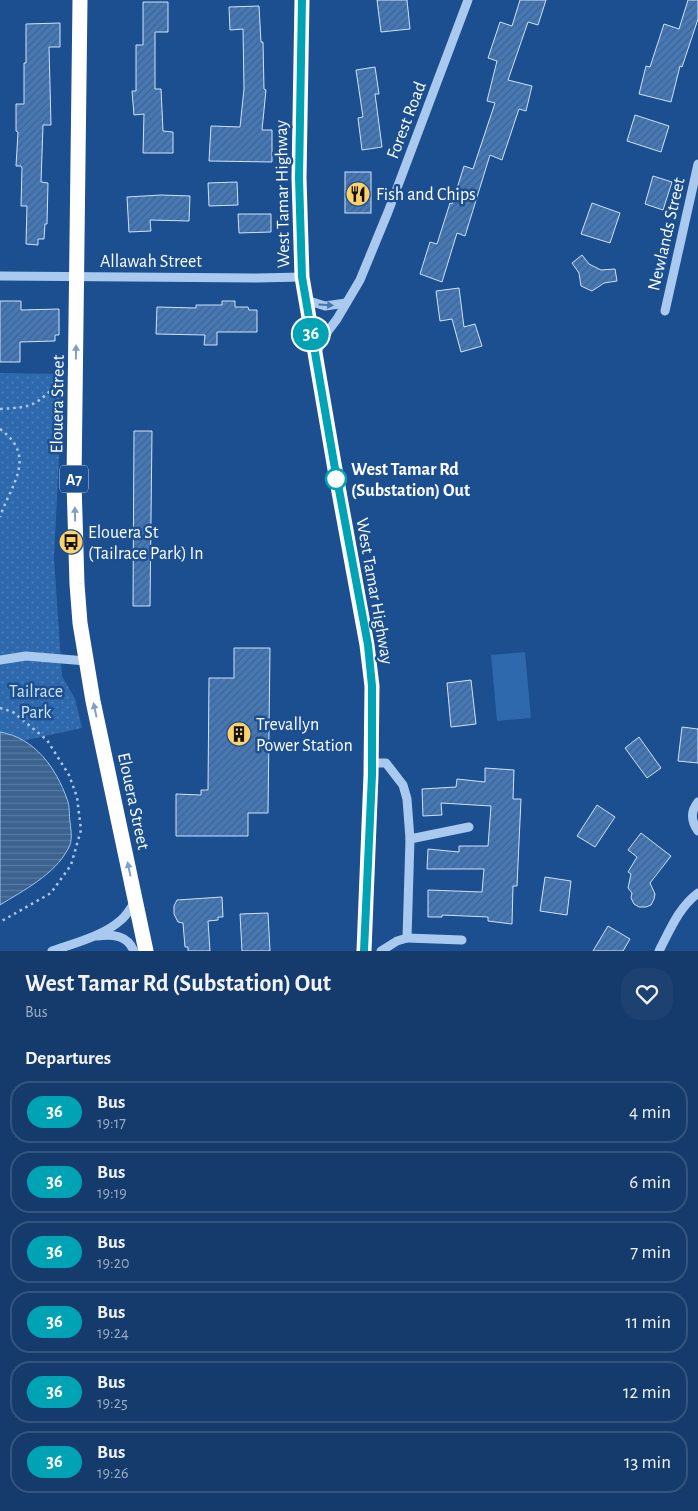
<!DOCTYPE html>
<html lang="en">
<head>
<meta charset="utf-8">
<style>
  body { margin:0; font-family:"Alegreya Sans",sans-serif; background:#1d4271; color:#f1f3f6; height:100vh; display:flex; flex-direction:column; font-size:19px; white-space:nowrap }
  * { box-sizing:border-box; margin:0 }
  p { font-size:16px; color:#9dadc1 }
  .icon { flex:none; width:28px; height:28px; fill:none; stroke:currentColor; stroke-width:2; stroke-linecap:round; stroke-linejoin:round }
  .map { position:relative; height:951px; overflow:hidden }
  .panel { display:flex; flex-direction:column; background:#143b6b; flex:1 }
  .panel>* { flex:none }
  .badge { padding:0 10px; border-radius:16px; font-size:18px; line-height:32px }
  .map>.badge { position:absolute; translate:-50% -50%; box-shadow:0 0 0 2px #fff }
  h2 { padding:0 25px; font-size:19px; line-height:45px }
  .round { display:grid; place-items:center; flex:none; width:52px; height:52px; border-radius:20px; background:#1d4271 }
  .summary { display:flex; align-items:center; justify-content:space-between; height:85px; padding:0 25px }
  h1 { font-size:24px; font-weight:700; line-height:38px }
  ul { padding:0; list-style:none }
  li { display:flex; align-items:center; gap:15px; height:62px; margin:0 10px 8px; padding:0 15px; border:2px solid #33557e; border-radius:20px }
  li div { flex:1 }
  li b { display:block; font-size:19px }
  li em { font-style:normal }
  li .badge { min-width:55px; font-weight:700; text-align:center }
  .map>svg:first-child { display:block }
  .grass { fill:#2e69ad }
  .park { fill:url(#park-dots) }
  .water { fill:url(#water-rules); stroke:#9cc4f0 }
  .building { fill:url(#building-hatch); stroke:#cfe3fa }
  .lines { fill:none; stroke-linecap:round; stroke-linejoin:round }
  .path { stroke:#a9c9ee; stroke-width:2.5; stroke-dasharray:2.5 4; stroke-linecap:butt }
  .minor { stroke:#a9c9ee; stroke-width:9 }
  .highway { stroke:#fff; stroke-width:15 }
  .oneway { fill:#4674ac }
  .oneway2 { fill:#829ec1 }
  .line-casing { stroke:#fff; stroke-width:11 }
  .line { stroke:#00a3b4; stroke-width:8 }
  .stop-dot { fill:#fff; stroke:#00a3b4; stroke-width:2.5 }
  .labels { text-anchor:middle; stroke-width:5; stroke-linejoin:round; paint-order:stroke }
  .shield { fill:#1b4f8f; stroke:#bbcadd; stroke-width:1 }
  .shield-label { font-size:16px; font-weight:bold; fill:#fff }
  .street-label { font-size:18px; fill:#fff; stroke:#1b4f8f }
  .poi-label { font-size:18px; fill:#fff; stroke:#1b4f8f; text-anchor:start }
  .stop-label { font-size:18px; font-weight:bold; fill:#fff; stroke:#1b4f8f; text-anchor:start }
  .park-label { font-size:18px; fill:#cfe3fa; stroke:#1b4f8f }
</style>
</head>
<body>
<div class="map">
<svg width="698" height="951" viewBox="0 0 698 951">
  <defs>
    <pattern id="park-dots" width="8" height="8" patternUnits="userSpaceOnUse" patternTransform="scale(1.25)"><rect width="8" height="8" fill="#2e69ad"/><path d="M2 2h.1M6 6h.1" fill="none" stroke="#4d80b9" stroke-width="1.8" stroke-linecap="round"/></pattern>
    <pattern id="water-rules" width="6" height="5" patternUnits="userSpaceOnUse" patternTransform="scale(1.25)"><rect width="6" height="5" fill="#3c6290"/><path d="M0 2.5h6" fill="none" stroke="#597aa1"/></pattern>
    <pattern id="building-hatch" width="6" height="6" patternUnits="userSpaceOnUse" patternTransform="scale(1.25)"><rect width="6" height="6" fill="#4478b7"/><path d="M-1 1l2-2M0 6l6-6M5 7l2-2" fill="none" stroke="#486282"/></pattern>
  </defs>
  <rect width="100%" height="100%" fill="#1b4f8f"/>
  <!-- grass -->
  <path class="grass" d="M525 652 531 718 497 721 491 655Z"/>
  <!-- park -->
  <path class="park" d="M0 373 63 374 54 558 62 676 75 699 82 728 22 741 10 734 0 732Z"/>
  <!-- water -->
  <path class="water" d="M0 732C35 738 56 768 67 799 70 806 69 815 70 822 71 831 73 841 68 849 54 875 24 890 0 905Z"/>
  <!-- building -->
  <g class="building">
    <path d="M377 0H407L410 29 381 32Z"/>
    <path d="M520 0H546L538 25 528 22 508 80 532 86 526 111 519 109 502 160 490 155 465 236 457 233 442 282 420 274 430 242 437 244 450 203 452 204 464 166 473 169 495 103 487 101 497 61 488 58 500 22 512 26Z"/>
    <path d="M688 0H698V19L682 67 680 66 671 102 639 94 646 66 650 67 664 24 679 29Z"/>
    <path d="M143 2H168V32H155V89H161L163 131 173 132V153H143L144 114 134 115 132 91H136V45H143Z"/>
    <path d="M259 6 261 42H263L264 89 266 90 262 130H272V162L209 161 211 126 240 127 244 89 243 29 230 30 229 7Z"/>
    <path d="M60 23V47H49L51 125H43L41 182 48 183 47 224H45L44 239H38V245L26 244 27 206H21L22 168 21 166H16L18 132 16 131V104H24V63H26V24Z"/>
    <path d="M375 67 379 94H375L382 147 362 150 358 118 363 117 356 70Z"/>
    <path d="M635 115 669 126 661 152 627 141Z"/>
    <rect x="345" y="172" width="26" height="41"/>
    <path d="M653 176 672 182 663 210 645 204Z"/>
    <path d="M237 182 238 205 209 206 208 183Z"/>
    <path d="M161 195 190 196 189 221 150 220 151 231 129 232 127 197Z"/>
    <path d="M592 203 620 213 610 243 581 234Z"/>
    <path d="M238 214H271V232L239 233Z"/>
    <path d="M582 255 589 264 601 270 615 269 617 281 604 283 592 291 581 286 579 273 572 263Z"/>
    <path d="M459 288 464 327 475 324 482 346 461 352 452 319 440 321 436 291Z"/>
    <path d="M0 301H21V310L59 309V335H55V341L20 342V362H0Z"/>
    <path d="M222 301H235V307H248L249 310H257V332H217V345H204L205 335 156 334 157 307 196 308V305H222Z"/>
    <path d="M134 431H152L150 606H133Z"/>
    <path d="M234 648H270L268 813H248V836H176V794L201 795V790H208L209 678H234Z"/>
    <path d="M471 680 476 724 451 727 447 683Z"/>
    <path d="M682 727 698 729V763L678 761Z"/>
    <path d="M639 737 661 768 647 778 625 748Z"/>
    <path d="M485 768 514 770 513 799H521L517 886H513L512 924 488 921V917L442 915V917H428V890L482 892 484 869H427L428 849 459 852V846H488L491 806 441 803 442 815 423 816 422 789 456 787 457 779 485 782Z"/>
    <path d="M597 805 615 817 595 847 577 836Z"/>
    <path d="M641 833 671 856 650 883 655 894 654 899 651 905 646 907H639L634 904 631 898 632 893 628 888 631 874 628 872 637 857 628 850Z"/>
    <path d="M545 877 571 881 567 915 540 911Z"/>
    <path d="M222 897 223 917H218V920L208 921 210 951H188V947H185L183 923 178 922 174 914V906L177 900Z"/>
    <path d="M268 913 270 951H242L240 914Z"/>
    <path d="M608 926 630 939 623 951H593Z"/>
  </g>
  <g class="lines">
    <!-- path -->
    <g class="path">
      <path d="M0 409C34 407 35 406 59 382"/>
      <path d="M0 429C38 457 11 484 0 517"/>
      <path d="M0 708 13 712 47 740 69 775 77 797 81 830 71 865 51 893 0 922"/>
    </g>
    <!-- minor -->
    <g class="minor">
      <path d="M0 276 257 278 302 277"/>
      <path d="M306 300 325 306 346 303"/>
      <path d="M665 311 698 164"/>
      <path d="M316 353 328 331 337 319 360 280 388 212 468 0"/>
      <path d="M0 660 26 656 86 661"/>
      <path d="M371 763H386L403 785 407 799 410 839 407 938 397 941 381 951"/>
      <path d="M698 802C690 812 691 821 698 831"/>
      <path d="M410 839 469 827"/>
      <path d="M97 936C113 934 127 935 134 951"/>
      <path d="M407 938 462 940"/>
      <path d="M52 951C75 943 103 936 121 920 127 915 131 907 136 901"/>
      <path d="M659 951C670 930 679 907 698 893"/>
    </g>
    <!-- highway -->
    <g class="highway">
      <path d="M80 0 74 482 77 584 80 623 93 701 146 951"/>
      <path d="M302 0 299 178 302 277 337 481 367 645 372 686 371 775 364 951"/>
    </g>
  </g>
  <!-- one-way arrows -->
  <defs><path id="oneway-solid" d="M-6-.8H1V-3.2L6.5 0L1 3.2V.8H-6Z" transform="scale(1.25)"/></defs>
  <use class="oneway" href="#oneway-solid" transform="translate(326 305) rotate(3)"/>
  <g class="oneway2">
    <use href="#oneway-solid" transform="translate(76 352) rotate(-89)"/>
    <use href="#oneway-solid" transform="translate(75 514) rotate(-91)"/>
    <use href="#oneway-solid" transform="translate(95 710) rotate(-102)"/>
    <use href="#oneway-solid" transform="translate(129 869) rotate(-102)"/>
  </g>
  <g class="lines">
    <defs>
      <path id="line" d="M302 0 299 178 302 277 334 463 368 645 372 686V775L364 951"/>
    </defs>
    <!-- line casing -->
    <use href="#line" class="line-casing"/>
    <!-- line -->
    <use href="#line" class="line"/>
  </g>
  <!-- icons -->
  <defs>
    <symbol id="restaurant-disc" viewBox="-11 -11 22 22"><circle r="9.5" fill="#ffd166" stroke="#1b4f8f"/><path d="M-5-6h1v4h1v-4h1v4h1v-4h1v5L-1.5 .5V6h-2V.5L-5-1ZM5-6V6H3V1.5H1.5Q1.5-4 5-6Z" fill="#111"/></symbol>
    <symbol id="bus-disc" viewBox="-11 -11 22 22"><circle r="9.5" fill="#ffd166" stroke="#1b4f8f"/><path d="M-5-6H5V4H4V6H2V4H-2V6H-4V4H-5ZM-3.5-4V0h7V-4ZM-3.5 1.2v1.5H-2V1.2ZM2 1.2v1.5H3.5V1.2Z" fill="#111"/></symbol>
    <symbol id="building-disc" viewBox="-11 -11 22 22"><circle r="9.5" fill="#ffd166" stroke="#1b4f8f"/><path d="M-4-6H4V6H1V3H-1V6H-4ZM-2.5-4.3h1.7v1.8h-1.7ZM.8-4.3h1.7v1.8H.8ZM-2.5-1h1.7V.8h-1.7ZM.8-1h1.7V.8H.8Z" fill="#111"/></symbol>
  </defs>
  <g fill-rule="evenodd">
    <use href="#restaurant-disc" x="344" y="180" width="28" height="28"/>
    <use href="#bus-disc" x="57" y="528" width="28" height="28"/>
    <use href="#building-disc" x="225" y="720" width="28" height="28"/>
  </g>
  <!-- markers -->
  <circle class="stop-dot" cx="336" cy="479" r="10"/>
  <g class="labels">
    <!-- shield labels -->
    <rect class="shield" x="60" y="465.5" width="28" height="27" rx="4"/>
    <g class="shield-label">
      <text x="74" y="485">A7</text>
    </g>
    <!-- street labels -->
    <g class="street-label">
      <text transform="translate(406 120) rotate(-69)" y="6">Forest Road</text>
      <text transform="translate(282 194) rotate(-91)" y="6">West Tamar Highway</text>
      <text transform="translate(666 234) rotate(-77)" y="6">Newlands Street</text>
      <text x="151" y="267">Allawah Street</text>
      <text transform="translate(57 404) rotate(-89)" y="6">Elouera Street</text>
      <text transform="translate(375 591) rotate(80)" y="6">West Tamar Highway</text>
      <text transform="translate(134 801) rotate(78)" y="6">Elouera Street</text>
    </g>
    <!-- poi labels -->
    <g class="poi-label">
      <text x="376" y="200">Fish and Chips</text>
      <text x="88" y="538">Elouera St<tspan x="88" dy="21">(Tailrace Park) In</tspan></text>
      <text x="256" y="730">Trevallyn<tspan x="256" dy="21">Power Station</tspan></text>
    </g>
    <!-- stop labels -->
    <g class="stop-label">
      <text x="351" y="475">West Tamar Rd<tspan x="351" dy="21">(Substation) Out</tspan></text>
    </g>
    <!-- park labels -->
    <g class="park-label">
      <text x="36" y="697">Tailrace<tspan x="36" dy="21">Park</tspan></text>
    </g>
  </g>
</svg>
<b class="badge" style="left:311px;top:334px;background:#00a3b4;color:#fff">36</b>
</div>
<section class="panel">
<div class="summary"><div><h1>West Tamar Rd (Substation) Out</h1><p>Bus</p></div><a class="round"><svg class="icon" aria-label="heart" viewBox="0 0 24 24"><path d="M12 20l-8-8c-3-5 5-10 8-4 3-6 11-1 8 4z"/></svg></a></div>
<h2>Departures</h2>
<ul>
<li><span class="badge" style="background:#00a3b4;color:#fff">36</span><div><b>Bus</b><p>19:17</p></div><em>4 min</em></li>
<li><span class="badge" style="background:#00a3b4;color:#fff">36</span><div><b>Bus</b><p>19:19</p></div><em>6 min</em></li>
<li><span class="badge" style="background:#00a3b4;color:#fff">36</span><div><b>Bus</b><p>19:20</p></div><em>7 min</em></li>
<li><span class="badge" style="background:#00a3b4;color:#fff">36</span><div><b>Bus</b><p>19:24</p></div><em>11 min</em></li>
<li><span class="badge" style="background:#00a3b4;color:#fff">36</span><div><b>Bus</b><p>19:25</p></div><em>12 min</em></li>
<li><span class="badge" style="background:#00a3b4;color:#fff">36</span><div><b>Bus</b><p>19:26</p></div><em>13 min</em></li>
</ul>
</section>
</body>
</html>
